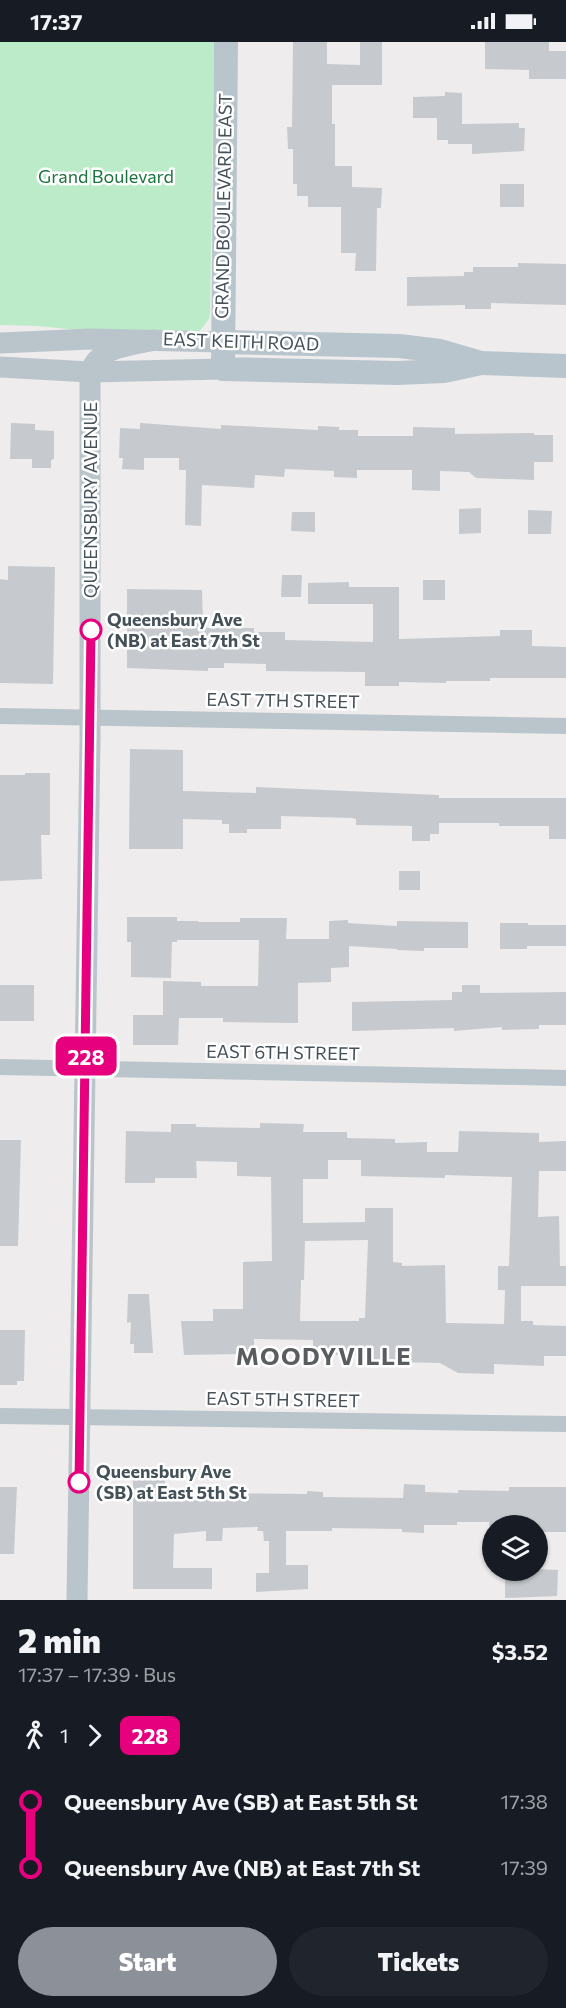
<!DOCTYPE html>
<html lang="en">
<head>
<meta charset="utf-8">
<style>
  body { margin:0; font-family:Commissioner,sans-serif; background:#20242c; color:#f1f3f6; height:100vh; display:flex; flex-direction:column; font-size:22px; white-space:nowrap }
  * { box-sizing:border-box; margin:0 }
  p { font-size:20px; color:#9ea1a6 }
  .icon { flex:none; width:33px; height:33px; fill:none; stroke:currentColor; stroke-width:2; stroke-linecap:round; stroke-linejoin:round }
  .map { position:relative; height:1558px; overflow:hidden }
  .drawer { display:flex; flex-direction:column; background:#171b24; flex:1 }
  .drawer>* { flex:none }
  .badge { padding:0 12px; border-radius:9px; font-size:21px; line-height:39px }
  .fabs { position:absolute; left:482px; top:1473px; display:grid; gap:12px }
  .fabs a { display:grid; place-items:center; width:66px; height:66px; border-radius:50%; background:#171b24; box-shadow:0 2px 4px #0004; font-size:30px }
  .map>.badge { position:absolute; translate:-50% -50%; box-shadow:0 0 0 3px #fff }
  .legs { display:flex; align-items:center; gap:9px; height:66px; padding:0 18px; font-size:20px }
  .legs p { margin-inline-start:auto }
  .summary { display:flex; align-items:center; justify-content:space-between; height:102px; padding:0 18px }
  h1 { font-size:33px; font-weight:800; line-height:45px }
  .action { display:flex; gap:12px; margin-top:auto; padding:12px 18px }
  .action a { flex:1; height:69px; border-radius:36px; background:#8c9099; color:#fff; font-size:24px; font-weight:800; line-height:69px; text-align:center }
  .action a+a { background:#20242c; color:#f1f3f6 }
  ul { padding:0 18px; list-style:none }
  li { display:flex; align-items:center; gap:21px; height:66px; font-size:22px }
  li i { display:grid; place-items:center; width:9px; height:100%; margin:0 8px; background:currentColor }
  li i::after { content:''; width:15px; height:15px; margin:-8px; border:4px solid; border-radius:50%; background:#171b24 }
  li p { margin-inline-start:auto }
  li:first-child i { background:linear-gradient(#0000 50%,currentColor 0) }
  li:last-child i { background:linear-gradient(currentColor 50%,#0000 0) }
  .status { display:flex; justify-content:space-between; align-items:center; height:42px; padding:0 30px; background:#171b24; direction:ltr }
  .status svg { height:16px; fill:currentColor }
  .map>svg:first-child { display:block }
  .green { fill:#bbebc8 }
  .building { fill:#c6cace; fill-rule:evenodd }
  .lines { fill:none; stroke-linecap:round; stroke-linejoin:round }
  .minor { stroke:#bac5cb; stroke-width:16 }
  .tertiary { stroke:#bac5cb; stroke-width:21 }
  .secondary { stroke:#b8c5cd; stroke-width:24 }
  .line-1-casing { stroke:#fff; stroke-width:14 }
  .line-1 { stroke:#e6007e; stroke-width:9 }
  .stop-1-dot { fill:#fff; stroke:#e6007e; stroke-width:3 }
  .labels { text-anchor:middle; stroke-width:5; stroke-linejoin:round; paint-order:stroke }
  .park-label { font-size:18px; fill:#1b743d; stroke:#fff }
  .street-label { font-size:18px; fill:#455158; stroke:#fff }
  .stop-label { font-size:18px; font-weight:bold; fill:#455158; stroke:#fff; text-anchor:start }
  .district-label { font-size:24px; font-weight:bold; letter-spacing:1.5px; fill:#595d60; stroke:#fff }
</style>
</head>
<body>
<div class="status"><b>17:37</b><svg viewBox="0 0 49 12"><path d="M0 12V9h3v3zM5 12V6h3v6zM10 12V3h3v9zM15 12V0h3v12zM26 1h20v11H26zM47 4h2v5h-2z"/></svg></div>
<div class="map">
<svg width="566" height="1558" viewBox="0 0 566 1558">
  <rect width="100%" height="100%" fill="#eeecec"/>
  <!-- green -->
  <path class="green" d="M0 0H214L210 270 209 277 199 290 88 289 38 284 0 283Z"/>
  <!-- building -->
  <g class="building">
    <path d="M293 0H327V22L360 23V0H382V43H332V82H335V124H352V145L382 146 381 166H377L376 229H355L356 211H341V165H308V154H297V142H293V107H288L287 85H292Z"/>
    <path d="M485 0H549V9H566V37H529V28L485 27Z"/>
    <path d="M445 50 462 51V82L519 81V86H525L524 109 472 112V102H448V98H437V76H413V55L445 54Z"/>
    <rect x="500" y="142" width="24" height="23"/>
    <path d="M518 221 566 222V263L491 261V267H465V263L407 264V235L464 234V230H473V225H518Z"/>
    <path d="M11 381 35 382V388L54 389V417L51 418V426H32V417H10Z"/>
    <path d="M140 381 221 387V383L318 388V384L339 385V388H358V394H413V385L455 386V392L534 391V393H553V420H534V438L476 436 469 430 440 429V449L412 448V428H357V436L334 435V429L285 427 284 435 255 433 254 446 202 443 201 484 185 483 186 428H179V416H144V428L122 427 123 416H119L120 386 140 387Z"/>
    <path d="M481 466V491L459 492V467Z"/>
    <path d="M528 468 552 469 551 492H528Z"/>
    <path d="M292 470H315V490L291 489Z"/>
    <path d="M8 524 55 525 53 642 0 641V537L8 538Z"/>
    <path d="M282 533H302L301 555H281Z"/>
    <rect x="423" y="538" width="22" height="20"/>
    <path d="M349 540V545H399V597L500 594V588H532V604L566 605V636H490V639H446V641L399 640V644H365V630L266 629V622L224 621V626H208V629L127 626V547L202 548 203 581H207V586H254V590H285V598L373 600V562H308V541Z"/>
    <path d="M130 707 183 708V749L256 751V745L439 753V756H566V797H549V784H499V781H439V792H430V799H412V784L356 783V777L352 776 281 774V787H247V791H229V782H222V778L183 777V807H129Z"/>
    <path d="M25 731H50V793H41L42 837 0 839V733H25Z"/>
    <rect x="399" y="829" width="21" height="19"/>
    <path d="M127 875H177V879H198V880H240V876H287L286 897H329V879L348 878V881L397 884V879L468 880V906H424V909L397 908V907L349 904V925L331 926V940L298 941V981L223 980V976H179L178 1003H133V973H163V939L201 940V944H258L259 898H177V900H172L171 936 131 935V900H127Z"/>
    <path d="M500 881H528V883H566V904H527V907H500Z"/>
    <rect x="0" y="943" width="34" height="36"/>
    <path d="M462 943H480V951L566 950V983H539V987L502 988V985L454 989V986L352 989V960L452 958V950H462Z"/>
    <path d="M260 1081 304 1082 303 1090H347V1096L395 1097V1101L427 1100V1110H458L459 1089 539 1091V1100L566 1099V1129H539L538 1175 559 1174 560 1224H566V1244H521V1279H533V1283L566 1284V1314H544V1324L494 1322V1332L458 1331 440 1321 358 1319V1313H313V1298L254 1297V1317H238V1312L184 1313 181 1279H213V1267H243V1220L272 1219 271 1135 237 1134V1120L196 1119 197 1136H155V1141H125L126 1089 171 1090V1082H196V1085L260 1086ZM328 1118H361V1134L445 1136V1133L512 1135 509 1224H498V1248H505L504 1282 446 1281 445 1223 402 1224V1221L393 1220V1166H365V1180L303 1181V1137H328ZM368 1198 365 1276H359V1279H300L301 1238H304L305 1199Z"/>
    <path d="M0 1098H21L18 1204H0Z"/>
    <path d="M128 1252H149L153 1311H134V1302H130L131 1280 127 1281Z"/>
    <path d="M0 1288H25L24 1339H17V1343H0Z"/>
    <path d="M133 1437 165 1438V1457L201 1458V1451L307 1452V1449L323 1450V1455L403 1456 404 1442 425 1443V1450L458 1451V1448L509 1449V1445H566V1490H538V1484H489V1480H457V1483H424V1491L402 1490V1487L332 1486V1489H286V1523H308V1547L256 1550V1531H269V1499H264L263 1489H257L258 1485 223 1486 222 1499H206V1489L174 1492 173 1526H212V1547H133Z"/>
    <path d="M0 1445H17L14 1512H0Z"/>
    <path d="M537 1527 558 1528 557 1554 505 1556V1528Z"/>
  </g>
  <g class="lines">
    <!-- minor -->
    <g class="minor">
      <path d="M0 674 566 684"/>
      <path d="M0 1025 566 1036"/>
      <path d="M0 1374 566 1382"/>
    </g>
    <!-- tertiary -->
    <g class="tertiary">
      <path d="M0 301 91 297 223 300"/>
      <path d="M0 325 90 330 223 327"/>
      <path d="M77 1558 90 698V330C98 305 132 303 155 298"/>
    </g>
    <!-- secondary -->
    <g class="secondary">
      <path d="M226 0 223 327 397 331 444 329 481 321"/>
      <path d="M223 300 399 304 440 309 481 321 566 324"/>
    </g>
  </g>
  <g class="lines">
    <defs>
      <path id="line-1" d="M79 1440 91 588"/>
    </defs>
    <!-- line-1 casing -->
    <use href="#line-1" class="line-1-casing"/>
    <!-- line-1 -->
    <use href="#line-1" class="line-1"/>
  </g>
  <!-- markers -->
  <g class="stop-1-dot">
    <circle cx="91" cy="588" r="10"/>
    <circle cx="79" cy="1440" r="10"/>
  </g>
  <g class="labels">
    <!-- park labels -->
    <g class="park-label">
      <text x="106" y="141">Grand Boulevard</text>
    </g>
    <!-- street labels -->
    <g class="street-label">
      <text transform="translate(224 164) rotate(-89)" y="6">GRAND BOULEVARD EAST</text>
      <text transform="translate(241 300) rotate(2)" y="6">EAST KEITH ROAD</text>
      <text transform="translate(91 458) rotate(-90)" y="6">QUEENSBURY AVENUE</text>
      <text transform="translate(283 659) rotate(1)" y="6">EAST 7TH STREET</text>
      <text transform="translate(283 1011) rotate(1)" y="6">EAST 6TH STREET</text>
      <text transform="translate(283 1358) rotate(1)" y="6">EAST 5TH STREET</text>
    </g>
    <!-- stop labels -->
    <g class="stop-label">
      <text x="107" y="584">Queensbury Ave<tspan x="107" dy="21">(NB) at East 7th St</tspan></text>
      <text x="96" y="1436">Queensbury Ave<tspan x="96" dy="21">(SB) at East 5th St</tspan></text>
    </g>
    <!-- district labels -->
    <g class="district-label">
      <text x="324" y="1323">MOODYVILLE</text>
    </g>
  </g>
</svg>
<div class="fabs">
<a><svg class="icon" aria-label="layers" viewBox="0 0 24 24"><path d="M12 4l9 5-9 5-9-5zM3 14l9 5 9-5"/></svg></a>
</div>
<b class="badge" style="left:86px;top:1014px;background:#e6007e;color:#fff">228</b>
</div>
<section class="drawer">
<div class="summary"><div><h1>2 min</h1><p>17:37 – 17:39 · Bus</p></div><b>$3.52</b></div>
<div class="legs"><svg class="icon" aria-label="walk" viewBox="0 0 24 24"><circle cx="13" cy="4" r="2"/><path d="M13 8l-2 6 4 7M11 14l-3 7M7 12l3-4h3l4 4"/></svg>1<svg class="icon" aria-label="forward" viewBox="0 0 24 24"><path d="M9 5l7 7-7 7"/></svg><b class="badge" style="background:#e6007e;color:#fff">228</b></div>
<ul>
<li><i style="color:#e6007e"></i><b>Queensbury Ave (SB) at East 5th St</b><p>17:38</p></li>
<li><i style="color:#e6007e"></i><b>Queensbury Ave (NB) at East 7th St</b><p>17:39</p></li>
</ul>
<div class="action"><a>Start</a><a>Tickets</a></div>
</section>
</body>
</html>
